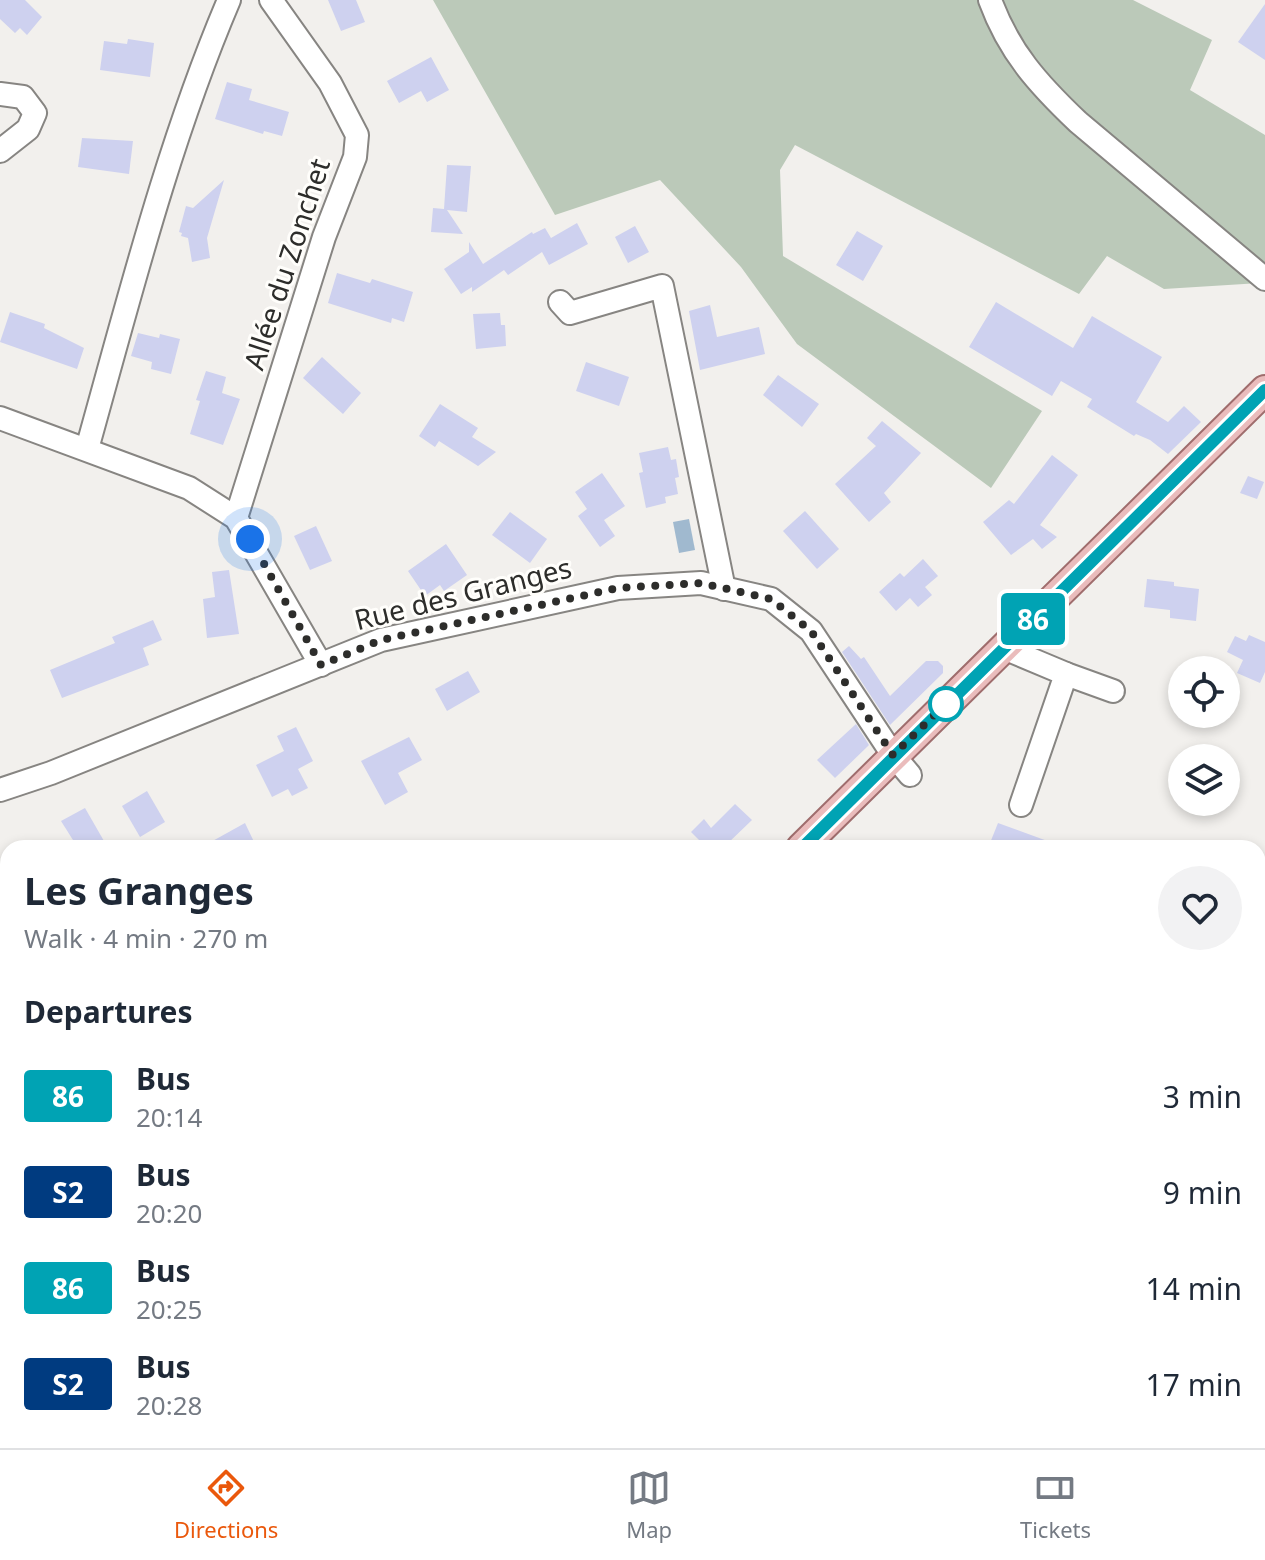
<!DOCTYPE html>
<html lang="en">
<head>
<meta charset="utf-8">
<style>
  body { margin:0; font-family:"Noto Sans",sans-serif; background:#f2f2f3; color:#1f2937; height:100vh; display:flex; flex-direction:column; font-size:30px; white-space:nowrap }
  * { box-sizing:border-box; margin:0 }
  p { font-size:26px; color:#747a83 }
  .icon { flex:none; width:44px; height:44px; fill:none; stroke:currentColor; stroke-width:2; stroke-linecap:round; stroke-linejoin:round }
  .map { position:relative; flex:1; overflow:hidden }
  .details { position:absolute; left:0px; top:840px; width:1266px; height:608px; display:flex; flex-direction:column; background:#fff; border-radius:24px 24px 0 0; box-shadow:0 4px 12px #0003 }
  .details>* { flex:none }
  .badge { padding:0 16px; border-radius:6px; font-size:28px; line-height:52px }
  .tools { position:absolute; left:1168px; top:656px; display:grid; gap:16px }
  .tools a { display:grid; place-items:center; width:72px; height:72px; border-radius:50%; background:#fff; box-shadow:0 4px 12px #0003; font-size:40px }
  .you { position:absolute; width:40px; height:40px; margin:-20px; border:6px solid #fff; border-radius:50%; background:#1a73e8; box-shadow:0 0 0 12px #1a73e833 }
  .map>.badge { position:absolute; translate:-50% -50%; box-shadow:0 0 0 4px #fff }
  h2 { padding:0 24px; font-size:30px; line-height:72px }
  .round { display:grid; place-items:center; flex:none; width:84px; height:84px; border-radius:42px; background:#f2f2f3 }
  .head { display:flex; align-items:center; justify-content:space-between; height:136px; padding:0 24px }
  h1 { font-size:38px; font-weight:700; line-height:60px }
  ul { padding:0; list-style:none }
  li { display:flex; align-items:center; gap:24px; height:96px; padding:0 24px }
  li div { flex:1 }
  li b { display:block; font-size:30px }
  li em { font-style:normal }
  li .badge { min-width:88px; font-weight:700; text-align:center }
  .menu { display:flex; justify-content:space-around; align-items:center; height:112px; border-top:2px solid #e0e1e3; background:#fff; font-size:22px; color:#747a83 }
  .menu a { display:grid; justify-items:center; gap:4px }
  .menu .active { color:#ea580c }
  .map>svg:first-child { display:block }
  .green { fill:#bbc9b9 }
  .water { fill:#a0b9cf }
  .building { fill:#ced1ef }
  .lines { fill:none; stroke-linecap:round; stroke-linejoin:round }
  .minor-casing { stroke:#878582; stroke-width:26 }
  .major-casing { stroke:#9f6d6d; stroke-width:32 }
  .path { stroke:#8b8a87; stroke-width:4; stroke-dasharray:4 4; stroke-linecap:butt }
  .minor { stroke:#fff; stroke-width:22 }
  .major { stroke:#eabcbc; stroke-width:28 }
  .line-casing { stroke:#fff; stroke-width:18 }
  .line { stroke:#00a3b4; stroke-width:12 }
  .walk { stroke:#2d2d2b; stroke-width:8; stroke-dasharray:0 14.4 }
  .stop-dot { fill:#fff; stroke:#00a3b4; stroke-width:4 }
  .labels { text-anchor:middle; stroke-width:6; stroke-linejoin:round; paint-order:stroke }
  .street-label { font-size:28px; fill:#2d2d2b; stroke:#fffefb }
</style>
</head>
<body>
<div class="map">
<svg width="1265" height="1448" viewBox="0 0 1265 1448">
  <rect width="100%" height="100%" fill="#f2f0ed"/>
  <!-- green -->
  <g class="green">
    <path d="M433 0H1133L1212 40 1190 90 1265 135V273L1260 283 1164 289 1107 256 1079 294 795 145 780 170 783 256 1042 411 991 488 797 344 741 267 660 180 555 215Z"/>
    <path d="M1265 906V1448H770L772 1440H1258V921Z"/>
  </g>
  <!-- water -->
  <path class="water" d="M689 519 695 550 679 553 673 522Z"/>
  <!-- building -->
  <g class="building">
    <path d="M0 0H25L42 17 27 35 20 28 15 33 0 19Z"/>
    <path d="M328 0H356L365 22 341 31Z"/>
    <path d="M1265 4V60L1238 42Z"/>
    <path d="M128 39 154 43 150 77 100 70 104 41 127 44Z"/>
    <path d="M431 57 449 90 427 102 421 91 399 103 387 81Z"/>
    <path d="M227 82 252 89 249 100 289 112 282 136 264 131 263 134 215 119Z"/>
    <path d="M82 138 133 141 129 174 78 167Z"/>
    <path d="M447 165 471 166 467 212 447 210 463 234 431 232 433 208 444 209Z"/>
    <path d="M224 180 207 238 210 258 192 262 188 238 181 236 182 233 179 232 186 206 193 208Z"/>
    <path d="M577 223 588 244 549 265 542 252 508 275 504 270 472 292V287L461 294 444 269 469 252V242L483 264 532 232 533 234 545 228 551 238Z"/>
    <path d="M635 226 649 252 628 263 615 237Z"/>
    <path d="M857 231 883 246 863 281 836 265Z"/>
    <path d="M337 273 370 283 372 279 413 292 404 322 392 318 391 323 328 303Z"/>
    <path d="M996 302 1073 348 1092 316 1162 357 1136 402 1168 422 1184 406 1201 422 1168 454 1150 440 1136 434 1134 436 1087 407 1092 399 1061 381 1052 396 969 347Z"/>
    <path d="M710 305 717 337 759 327 765 354 700 370 689 311Z"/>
    <path d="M10 312 45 324 44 328 84 348 77 369 0 342Z"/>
    <path d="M500 313 501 325H505L506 346 476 349 473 314Z"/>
    <path d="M138 333 159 338 160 334 180 339 171 374 151 369 152 362 131 356Z"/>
    <path d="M322 357 361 393 343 414 303 378Z"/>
    <path d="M586 362 629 377 619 406 576 391Z"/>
    <path d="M206 371 226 377 222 393 240 399 223 445 190 434 200 401 196 400Z"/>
    <path d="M778 375 819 404 802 427 763 395Z"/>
    <path d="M440 404 478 428 472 437 496 452 478 466 439 441 435 447 419 436Z"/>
    <path d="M882 421 921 453 884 493 891 502 869 522 835 484 876 446 867 438Z"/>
    <path d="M668 447 671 460 676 459 679 477 675 478 678 494 665 497 666 503 646 508 639 473 643 472 639 453Z"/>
    <path d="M1052 455 1078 475 1040 525 1057 537 1042 549 1033 539 1011 555 983 522 1009 500 1014 504Z"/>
    <path d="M602 473 625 506 604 520 615 536 600 547 578 516 587 509 575 492Z"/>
    <path d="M1248 476 1264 482 1257 499 1240 493Z"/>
    <path d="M805 511 839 549 817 569 783 531Z"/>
    <path d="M510 512 547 539 530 563 492 535Z"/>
    <path d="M316 526 332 561 310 570 294 536Z"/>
    <path d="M446 544 467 575 444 591 440 585 425 596 408 571Z"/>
    <path d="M923 559 938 576 925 587 932 595 918 607 910 598 896 611 879 592 900 573 904 577Z"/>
    <path d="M229 570 239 634 207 638 203 599 215 597 212 572Z"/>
    <path d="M1147 579 1174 582V586L1199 589 1196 621 1170 618V610L1144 607Z"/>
    <path d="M153 620 162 640 143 648 149 665 62 698 50 670 115 643 112 637Z"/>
    <path d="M1249 635 1265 642V672L1260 683 1237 673 1243 660 1227 652 1235 636 1246 641Z"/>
    <path d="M849 646 861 659 864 657 890 696 926 661H938L943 666V673L890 725 842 652Z"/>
    <path d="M468 671 480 692 447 711 435 689Z"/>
    <path d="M856 724 869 745 835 778 817 760Z"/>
    <path d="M296 727 313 761 298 769 308 788 292 796 288 789 272 797 256 765 284 751 277 736Z"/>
    <path d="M409 737 422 760 398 773 408 792 385 805 361 761Z"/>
    <path d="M147 791 165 822 140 837 122 806Z"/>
    <path d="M735 804 752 820 726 845 728 848H692L699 840 691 832 704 819 711 828Z"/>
    <path d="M85 808 108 848H78L61 821Z"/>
    <path d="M245 823 257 848H200Z"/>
    <path d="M998 823 1061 846V848H988Z"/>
  </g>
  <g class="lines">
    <defs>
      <g id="minor">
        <path d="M990 0C1009 52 1038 84 1078 122L1265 279"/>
        <path d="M0 94 23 97 35 113 28 129 0 151"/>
        <path d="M560 302 570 313 662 286 724 589"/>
        <path d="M0 418 189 488 236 518 321 665"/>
        <path d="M87 449C129 299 168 143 229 0"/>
        <path d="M236 518 324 237 355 157 357 135 330 83 271 0"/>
        <path d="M1004 648 1066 674 1021 805"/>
        <path d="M1066 674 1113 691"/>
        <path d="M0 790 51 773 381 640 618 588 701 583 771 599 811 631 893 755 910 775"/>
        <path d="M0 921 8 933"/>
        <path d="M0 1286 8 1282"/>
        <path d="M603 1440 608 1448"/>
        <path d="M391 1448 396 1440"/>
      </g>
      <g id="major">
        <path d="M801 848 1265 390"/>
        <path d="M197 1448 205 1440"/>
      </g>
    </defs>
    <!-- minor casing -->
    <use href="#minor" class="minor-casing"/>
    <!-- major casing -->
    <use href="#major" class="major-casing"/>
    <!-- path -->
    <path class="path" d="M163 1448 171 1440"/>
    <!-- minor -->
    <use href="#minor" class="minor"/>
    <!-- major -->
    <use href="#major" class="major"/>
  </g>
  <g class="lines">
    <defs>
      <path id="line" d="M802 848 1265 390"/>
    </defs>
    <!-- line casing -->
    <use href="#line" class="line-casing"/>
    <!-- line -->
    <use href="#line" class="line"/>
    <!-- walk -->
    <path class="walk" d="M250 539 321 665 381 640 618 588 701 583 771 599 811 631 893 755 946 704"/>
  </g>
  <!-- markers -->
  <circle class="stop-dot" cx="946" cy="704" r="16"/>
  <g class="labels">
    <!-- street labels -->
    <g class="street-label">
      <text transform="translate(287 264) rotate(-72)" y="10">Allée du Zonchet</text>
      <text transform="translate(463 594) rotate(-14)" y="10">Rue des Granges</text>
    </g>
  </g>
</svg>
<div class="tools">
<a><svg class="icon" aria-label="locate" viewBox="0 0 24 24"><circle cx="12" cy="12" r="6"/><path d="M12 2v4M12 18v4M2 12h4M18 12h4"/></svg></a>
<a><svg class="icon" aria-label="layers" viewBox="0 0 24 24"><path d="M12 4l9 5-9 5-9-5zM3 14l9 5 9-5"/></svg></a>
</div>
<div class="you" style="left:250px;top:539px"></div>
<b class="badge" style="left:1033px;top:619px;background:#00a3b4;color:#fff">86</b>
<section class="details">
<div class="head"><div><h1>Les Granges</h1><p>Walk · 4 min · 270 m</p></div><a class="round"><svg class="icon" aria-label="heart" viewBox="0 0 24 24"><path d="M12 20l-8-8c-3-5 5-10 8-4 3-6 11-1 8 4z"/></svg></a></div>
<h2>Departures</h2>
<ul>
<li><span class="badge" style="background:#00a3b4;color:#fff">86</span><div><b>Bus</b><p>20:14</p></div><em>3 min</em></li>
<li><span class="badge" style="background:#003b80;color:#fff">S2</span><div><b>Bus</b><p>20:20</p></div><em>9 min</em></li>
<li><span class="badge" style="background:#00a3b4;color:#fff">86</span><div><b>Bus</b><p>20:25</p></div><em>14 min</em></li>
<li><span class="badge" style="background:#003b80;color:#fff">S2</span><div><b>Bus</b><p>20:28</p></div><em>17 min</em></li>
</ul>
</section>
</div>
<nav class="menu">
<a class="active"><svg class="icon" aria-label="directions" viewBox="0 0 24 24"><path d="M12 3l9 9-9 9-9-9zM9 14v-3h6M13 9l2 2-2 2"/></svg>Directions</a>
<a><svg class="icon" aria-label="map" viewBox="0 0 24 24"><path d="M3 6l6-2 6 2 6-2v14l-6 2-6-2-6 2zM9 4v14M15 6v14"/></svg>Map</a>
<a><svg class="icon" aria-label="tickets" viewBox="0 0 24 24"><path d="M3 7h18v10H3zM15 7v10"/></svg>Tickets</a>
</nav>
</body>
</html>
